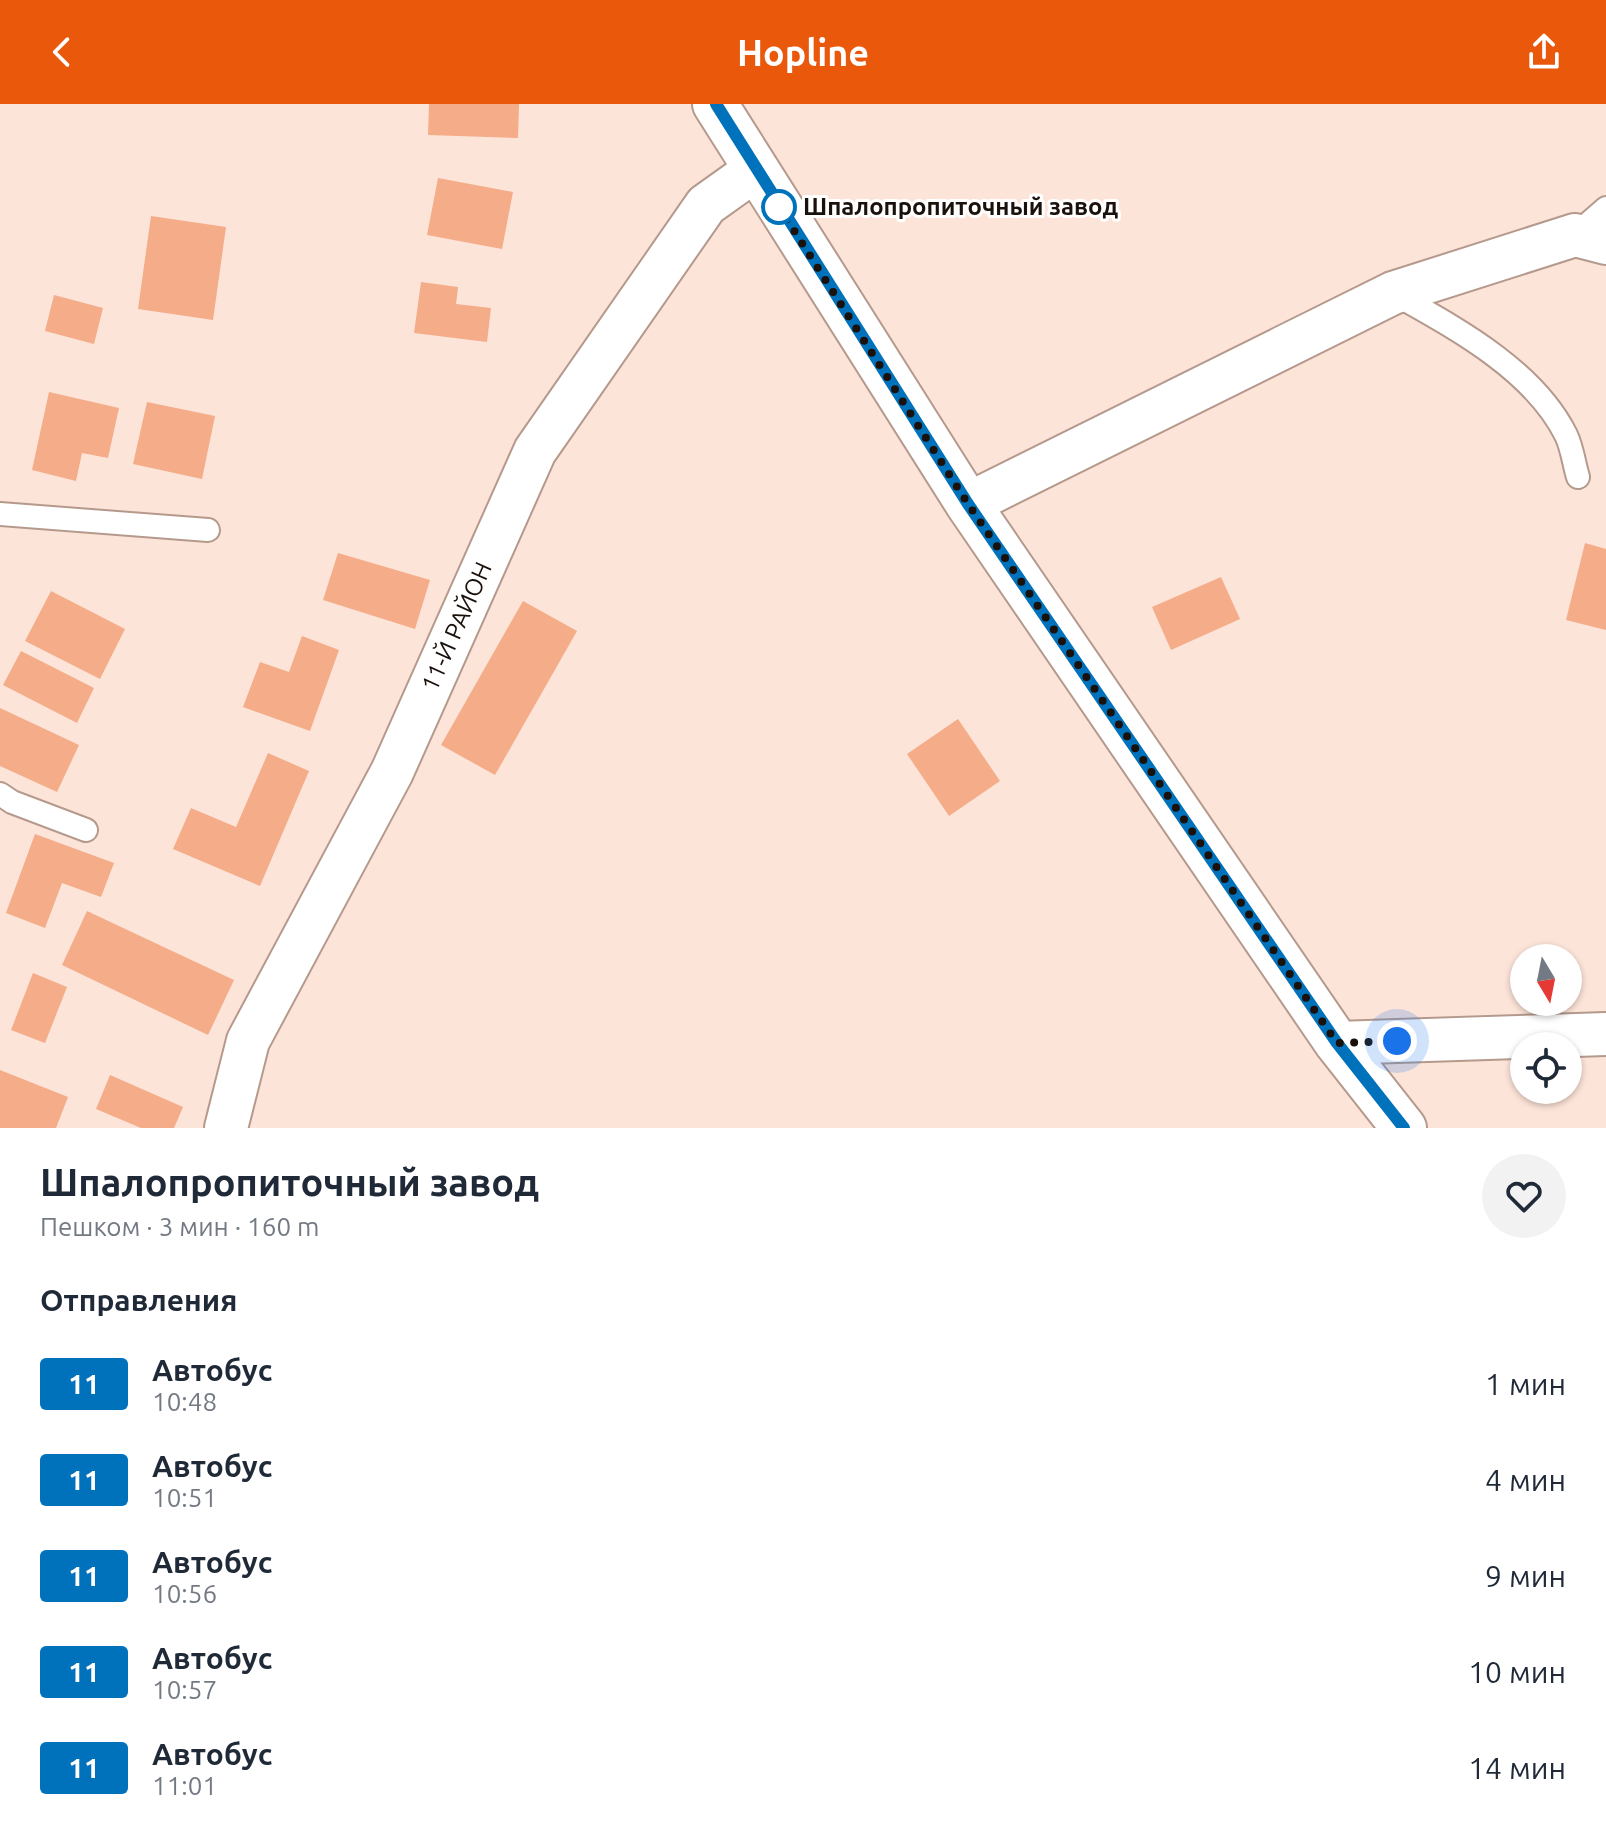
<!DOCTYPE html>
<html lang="ru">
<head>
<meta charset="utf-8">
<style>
  body { margin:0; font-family:Ubuntu,sans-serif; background:#f2f2f3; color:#1f2937; height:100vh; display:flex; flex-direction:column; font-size:30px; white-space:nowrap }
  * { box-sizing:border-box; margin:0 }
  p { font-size:26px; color:#747a83 }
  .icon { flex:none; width:44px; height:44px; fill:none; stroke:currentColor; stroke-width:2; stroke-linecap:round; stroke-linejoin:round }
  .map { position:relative; height:1024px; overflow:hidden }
  .sheet { display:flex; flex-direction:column; background:#fff; flex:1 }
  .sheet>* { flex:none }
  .badge { padding:0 16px; border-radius:6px; font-size:28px; line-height:52px }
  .needle { width:52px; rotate:170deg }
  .tools { position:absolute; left:1510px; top:840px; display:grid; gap:16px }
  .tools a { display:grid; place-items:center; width:72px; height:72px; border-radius:50%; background:#fff; box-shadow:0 2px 6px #0004; font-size:40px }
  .you { position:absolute; width:40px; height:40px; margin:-20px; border:6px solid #fff; border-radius:50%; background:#1a73e8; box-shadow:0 0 0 12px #1a73e833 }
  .map>.badge { position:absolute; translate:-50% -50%; box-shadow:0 0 0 4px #fff }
  h2 { padding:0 40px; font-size:30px; line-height:72px }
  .round { display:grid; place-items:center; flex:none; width:84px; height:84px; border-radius:42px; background:#f2f2f3 }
  .headline { display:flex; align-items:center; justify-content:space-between; height:136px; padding:0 40px }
  h1 { font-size:38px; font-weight:700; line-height:60px }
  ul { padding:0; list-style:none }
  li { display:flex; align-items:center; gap:24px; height:96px; padding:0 40px }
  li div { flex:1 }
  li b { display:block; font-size:30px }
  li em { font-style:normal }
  li .badge { min-width:88px; font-weight:700; text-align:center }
  header { display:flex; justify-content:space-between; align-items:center; height:104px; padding:0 40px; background:#ea580c; color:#fff; font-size:36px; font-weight:700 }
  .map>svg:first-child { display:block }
  .building { fill:#f4ac89 }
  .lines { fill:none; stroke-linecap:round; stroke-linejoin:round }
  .service-casing { stroke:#b5998c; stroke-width:26 }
  .minor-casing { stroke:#b5998c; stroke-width:46 }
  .tertiary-casing { stroke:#b5998c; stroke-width:48 }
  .service { stroke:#fff; stroke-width:22 }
  .minor { stroke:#fff; stroke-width:42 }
  .tertiary { stroke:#fff; stroke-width:44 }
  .line-casing { stroke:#fff; stroke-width:18 }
  .line { stroke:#0072bc; stroke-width:12 }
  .walk { stroke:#1b110c; stroke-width:8; stroke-dasharray:0 14.4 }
  .stop-dot { fill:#fff; stroke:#0072bc; stroke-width:4 }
  .labels { text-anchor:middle; stroke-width:6; stroke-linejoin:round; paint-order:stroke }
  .stop-label { font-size:24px; font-weight:bold; fill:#1b110c; stroke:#fff; text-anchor:start }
  .street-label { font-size:24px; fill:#1b110c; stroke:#fff }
</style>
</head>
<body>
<header><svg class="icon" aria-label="back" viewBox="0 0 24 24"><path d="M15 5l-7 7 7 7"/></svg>Hopline<svg class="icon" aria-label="share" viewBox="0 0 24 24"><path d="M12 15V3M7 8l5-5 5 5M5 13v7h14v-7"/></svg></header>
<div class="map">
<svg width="1606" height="1024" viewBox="0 0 1606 1024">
  <rect width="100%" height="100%" fill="#fde4d9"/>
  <!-- building -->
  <g class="building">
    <path d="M429 0H519L518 34 428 31Z"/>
    <path d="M438 74 513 88 502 145 427 131Z"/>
    <path d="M151 112 226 123 213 216 138 205Z"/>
    <path d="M421 178 458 183 456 200 491 204 487 238 414 229Z"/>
    <path d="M54 191 103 204 94 240 45 227Z"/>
    <path d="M49 288 119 304 108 354 82 349 76 377 32 366Z"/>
    <path d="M147 298 215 312 202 375 133 360Z"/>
    <path d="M1585 439 1606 445V526L1566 516Z"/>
    <path d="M338 449 430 476 415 525 323 496Z"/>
    <path d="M1221 473 1240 515 1171 546 1152 503Z"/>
    <path d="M51 487 125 525 100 575 25 537Z"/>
    <path d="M523 497 577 527 495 671 441 641Z"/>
    <path d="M302 532 339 546 310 627 243 603 260 558 289 568Z"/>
    <path d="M21 547 94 584 77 619 3 581Z"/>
    <path d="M0 604 79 641 57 688 0 662Z"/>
    <path d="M958 615 1000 677 949 712 907 650Z"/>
    <path d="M268 649 309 667 260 782 173 745 191 704 236 723Z"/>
    <path d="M35 730 114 759 101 793 62 779 45 824 6 809Z"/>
    <path d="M87 807 234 876 208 931 62 861Z"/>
    <path d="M33 869 67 883 45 939 11 926Z"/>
    <path d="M0 966 68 993 56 1024H0Z"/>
    <path d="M110 971 183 1003 174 1024H141L96 1005Z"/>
  </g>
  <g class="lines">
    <defs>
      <g id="service">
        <path d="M1575 131 1606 104"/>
        <path d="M1393 189C1455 224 1533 265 1566 331 1572 343 1574 360 1578 373"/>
        <path d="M0 410 208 426"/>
        <path d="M0 690 12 698 86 726"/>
      </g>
      <g id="minor">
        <path d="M968 400 1393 189 1575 131 1606 139"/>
        <path d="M1337 939 1606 930"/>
        <path id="s1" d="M226 1024 248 937 392 668 535 347 706 101 755 66"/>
      </g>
      <path id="tertiary" d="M715 0 968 400 1337 939 1404 1024"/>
    </defs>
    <!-- service casing -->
    <use href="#service" class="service-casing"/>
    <!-- minor casing -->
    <use href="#minor" class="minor-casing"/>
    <!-- tertiary casing -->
    <use href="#tertiary" class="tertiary-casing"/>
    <!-- service -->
    <use href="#service" class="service"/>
    <!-- minor -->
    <use href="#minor" class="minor"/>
    <!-- tertiary -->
    <use href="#tertiary" class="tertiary"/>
  </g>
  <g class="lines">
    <defs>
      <path id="line" d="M716 0 968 400 1337 939 1404 1024"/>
    </defs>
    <!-- line casing -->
    <use href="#line" class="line-casing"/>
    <!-- line -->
    <use href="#line" class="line"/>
    <!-- walk -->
    <path class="walk" d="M779 103 968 400 1337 939 1397 937"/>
  </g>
  <!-- markers -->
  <circle class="stop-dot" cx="779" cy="103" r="16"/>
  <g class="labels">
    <!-- stop labels -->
    <g class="stop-label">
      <text x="803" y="111">Шпалопропиточный завод</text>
    </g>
    <!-- street labels -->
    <g class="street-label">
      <text dy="8" stroke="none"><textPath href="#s1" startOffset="554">11-Й РАЙОН</textPath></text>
    </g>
  </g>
</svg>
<div class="tools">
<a><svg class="needle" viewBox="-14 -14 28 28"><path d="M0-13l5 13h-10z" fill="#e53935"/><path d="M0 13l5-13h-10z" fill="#747a83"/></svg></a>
<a><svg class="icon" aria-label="locate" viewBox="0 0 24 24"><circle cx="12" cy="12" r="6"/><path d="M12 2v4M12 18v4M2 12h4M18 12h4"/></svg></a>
</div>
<div class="you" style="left:1397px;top:937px"></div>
</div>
<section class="sheet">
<div class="headline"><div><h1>Шпалопропиточный завод</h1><p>Пешком · 3 мин · 160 m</p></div><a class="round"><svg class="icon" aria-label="heart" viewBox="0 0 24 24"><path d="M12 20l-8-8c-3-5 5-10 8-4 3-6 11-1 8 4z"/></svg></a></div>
<h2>Отправления</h2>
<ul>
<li><span class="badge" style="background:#0072bc;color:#fff">11</span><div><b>Автобус</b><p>10:48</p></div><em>1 мин</em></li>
<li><span class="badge" style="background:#0072bc;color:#fff">11</span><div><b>Автобус</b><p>10:51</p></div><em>4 мин</em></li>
<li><span class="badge" style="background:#0072bc;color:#fff">11</span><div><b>Автобус</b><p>10:56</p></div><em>9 мин</em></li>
<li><span class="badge" style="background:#0072bc;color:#fff">11</span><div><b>Автобус</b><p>10:57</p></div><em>10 мин</em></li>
<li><span class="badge" style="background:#0072bc;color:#fff">11</span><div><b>Автобус</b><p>11:01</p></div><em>14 мин</em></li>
</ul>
</section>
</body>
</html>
